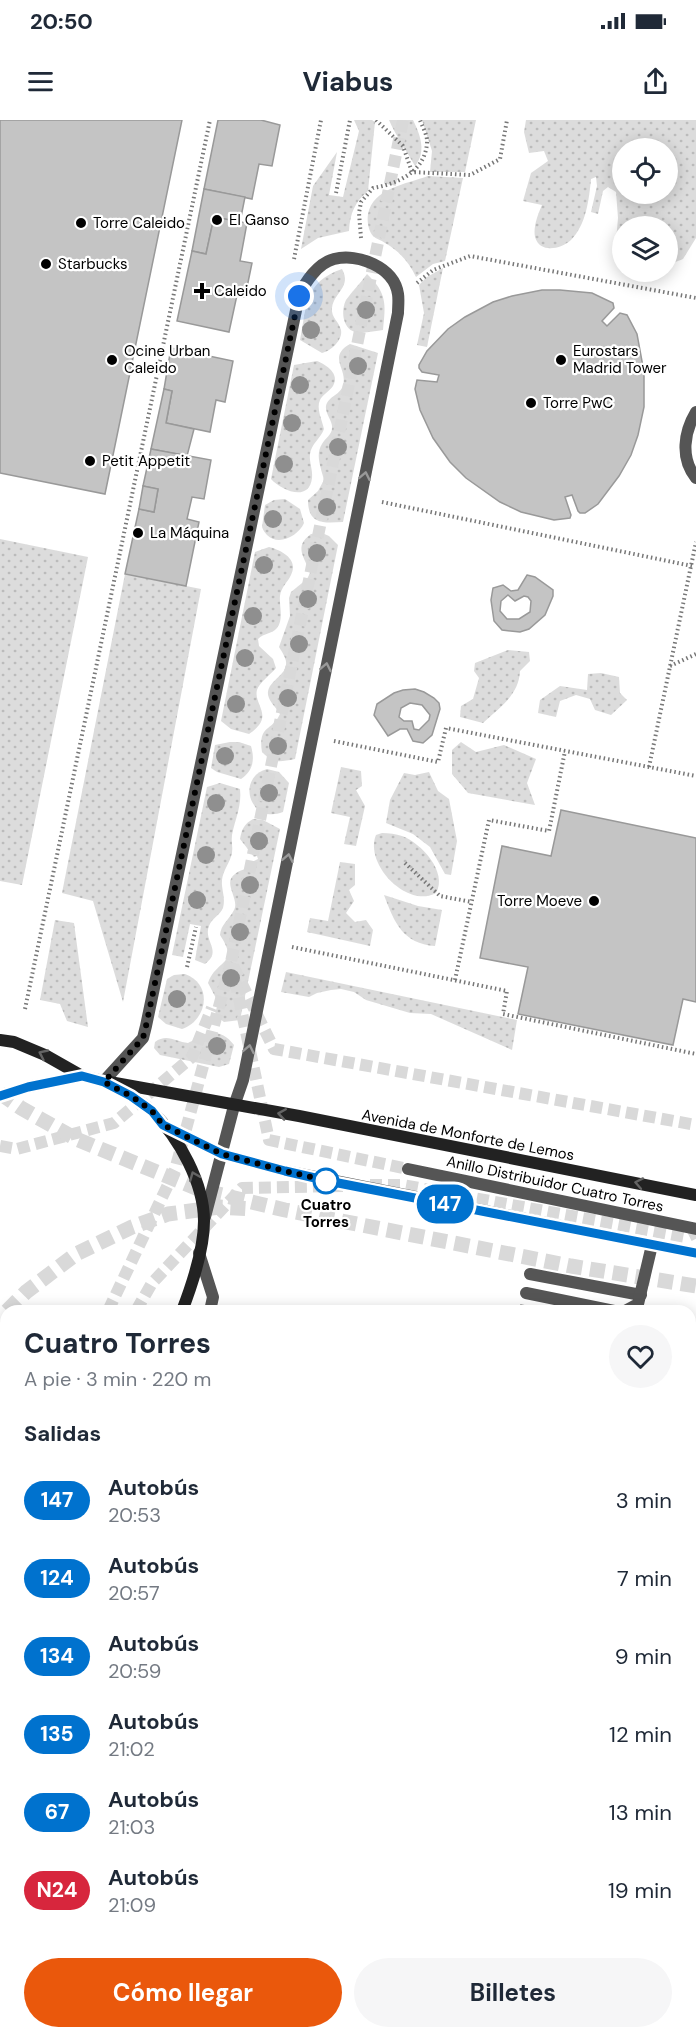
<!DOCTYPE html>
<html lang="es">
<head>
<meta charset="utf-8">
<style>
  body { margin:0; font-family:"DM Sans",sans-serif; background:#f6f6f7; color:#1f2937; height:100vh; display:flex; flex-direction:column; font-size:22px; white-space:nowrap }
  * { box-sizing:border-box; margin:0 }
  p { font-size:20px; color:#747a83 }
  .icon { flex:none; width:33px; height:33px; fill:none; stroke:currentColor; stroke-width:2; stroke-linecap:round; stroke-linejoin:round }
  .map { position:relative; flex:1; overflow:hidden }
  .sheet { position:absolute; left:0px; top:1185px; width:696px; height:734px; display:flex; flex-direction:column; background:#fff; border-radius:18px 18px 0 0; box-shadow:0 3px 15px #0003 }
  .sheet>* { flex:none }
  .badge { padding:0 12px; border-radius:20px; font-size:21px; line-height:39px }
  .tools { position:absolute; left:612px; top:18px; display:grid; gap:12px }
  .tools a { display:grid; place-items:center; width:66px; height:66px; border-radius:50%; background:#fff; box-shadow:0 3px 15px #0003; font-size:30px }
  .you { position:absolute; width:30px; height:30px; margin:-15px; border:4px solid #fff; border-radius:50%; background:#1a73e8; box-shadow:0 0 0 9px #1a73e833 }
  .map>.badge { position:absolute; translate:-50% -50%; box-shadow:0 0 0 3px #fff }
  h2 { padding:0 24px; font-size:22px; line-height:54px }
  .round { display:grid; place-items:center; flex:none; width:63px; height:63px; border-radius:32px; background:#f6f6f7 }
  .head { display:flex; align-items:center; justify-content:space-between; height:102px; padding:0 24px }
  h1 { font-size:28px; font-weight:700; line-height:45px }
  .action { display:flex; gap:12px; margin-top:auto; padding:12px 24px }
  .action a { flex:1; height:69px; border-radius:36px; background:#ea580c; color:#fff; font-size:24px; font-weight:700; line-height:69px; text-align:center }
  .action a+a { background:#f6f6f7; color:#1f2937 }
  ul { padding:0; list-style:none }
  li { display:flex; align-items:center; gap:18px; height:78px; padding:0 24px }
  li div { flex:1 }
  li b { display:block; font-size:22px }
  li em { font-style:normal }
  li .badge { min-width:66px; font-weight:700; text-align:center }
  .status { display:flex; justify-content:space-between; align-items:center; height:42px; padding:0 30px; background:#fff; direction:ltr }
  .status svg { height:16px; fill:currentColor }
  header { display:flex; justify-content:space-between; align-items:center; height:78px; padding:0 24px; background:#fff; font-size:27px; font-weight:700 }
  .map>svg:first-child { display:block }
  .green { fill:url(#green-dots); fill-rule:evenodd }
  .building { fill:#c4c4c4; stroke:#999; stroke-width:1.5; fill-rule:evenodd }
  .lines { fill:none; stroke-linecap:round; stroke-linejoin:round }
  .street-tunnel { stroke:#d9d9d9; stroke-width:12; stroke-dasharray:12 6; stroke-linecap:butt }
  .primary-tunnel { stroke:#d9d9d9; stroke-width:15; stroke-dasharray:15 8; stroke-linecap:butt }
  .path { stroke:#777; stroke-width:4; stroke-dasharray:1.5 3; stroke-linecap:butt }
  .lane { stroke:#555; stroke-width:12 }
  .street { stroke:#555; stroke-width:12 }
  .secondary { stroke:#222; stroke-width:12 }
  .tree { fill:#8f8f8f }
  .oneway { stroke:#999 }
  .oneway2 { stroke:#646464 }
  .line-casing { stroke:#fff; stroke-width:14 }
  .line { stroke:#0072ce; stroke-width:9 }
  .walk { stroke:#000; stroke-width:6; stroke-dasharray:0 10.8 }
  .poi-dot { fill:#000; stroke:#fff; stroke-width:2 }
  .stop-dot { fill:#fff; stroke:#0072ce; stroke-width:3 }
  .labels { text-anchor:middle; stroke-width:4.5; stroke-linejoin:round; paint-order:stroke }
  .poi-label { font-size:15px; fill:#000; stroke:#fff; text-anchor:start }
  .street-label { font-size:15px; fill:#000; stroke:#fff }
  .stop-label { font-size:15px; font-weight:bold; fill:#000; stroke:#fff }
</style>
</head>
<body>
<div class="status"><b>20:50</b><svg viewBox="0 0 49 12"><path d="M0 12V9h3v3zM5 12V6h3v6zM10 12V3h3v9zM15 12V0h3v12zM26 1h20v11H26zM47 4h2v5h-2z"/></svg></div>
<header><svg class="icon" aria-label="menu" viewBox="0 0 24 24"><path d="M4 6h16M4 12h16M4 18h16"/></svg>Viabus<svg class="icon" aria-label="share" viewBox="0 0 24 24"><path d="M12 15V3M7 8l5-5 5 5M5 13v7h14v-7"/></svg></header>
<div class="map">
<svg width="696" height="1918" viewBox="0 0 696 1918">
  <defs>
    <pattern id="green-dots" width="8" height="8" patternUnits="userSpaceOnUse" patternTransform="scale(1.5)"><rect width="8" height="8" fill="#dcdcdc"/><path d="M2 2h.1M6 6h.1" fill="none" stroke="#bbb" stroke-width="1.8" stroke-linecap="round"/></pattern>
  </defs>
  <rect width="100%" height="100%" fill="#fff"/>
  <!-- green -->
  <g class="green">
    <path d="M354 0H372L375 2 368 71C355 82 350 93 349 111L318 118 301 129 313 66 337 32 329 75 343 77 359 11Z"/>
    <path d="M389 0H413C420 14 427 32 415 46 406 30 396 16 389 0Z"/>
    <path d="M422 0H476L465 52H430L432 31Z"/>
    <path d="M526 0H696V118L683 139 668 145V106H622V129L616 121 618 98 616 72 608 67 603 71 598 94 591 92 597 66 596 57 591 59C589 80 586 105 571 120 561 129 540 134 535 117 533 107 538 94 542 85L523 81 531 53 548 41 544 31 529 33 524 12ZM622 28H668V74H622Z"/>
    <path d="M428 56 463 58 445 141 433 144 416 157C409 142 399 131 385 123 381 120 376 119 373 116 368 110 367 101 368 94 373 68 407 64 428 56Z"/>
    <path d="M443 148 427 227 417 225 424 193 419 165 427 157Z"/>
    <path d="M342 149C352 167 334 172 332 188 331 198 339 201 341 210 343 220 331 231 322 233L300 220C307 186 304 162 342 149Z"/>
    <path d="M367 154C387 173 386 184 383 210 375 211 363 214 355 212 342 208 341 190 346 180 352 171 361 163 367 154Z"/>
    <path d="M350 224 378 233 343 402C324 403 308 405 308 380L318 371 324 360C321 348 315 335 322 324 325 318 332 315 332 308 333 301 325 294 326 286 328 276 341 275 343 265 348 249 327 237 350 224Z"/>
    <path d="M317 241C327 245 340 254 333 266 330 271 322 275 320 280 316 288 322 300 324 309 321 318 311 324 310 334 309 342 313 350 312 358 309 383 281 370 271 359L294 245Z"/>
    <path d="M285 379 300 389 304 403C299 415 279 427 267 415 265 413 263 410 262 407L265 385 274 380Z"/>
    <path d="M322 413 329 416 338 425 295 639C279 642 274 644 262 632 258 604 272 612 280 594 277 589 271 583 269 578 263 563 285 557 286 545 287 539 282 532 279 527L290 496 289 478 291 472 307 459 310 453C305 437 293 427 311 414Z"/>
    <path d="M0 419 88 437 22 765 0 761Z"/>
    <path d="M269 427C281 430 299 439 291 455 288 462 281 467 280 476 279 486 284 499 277 508 272 514 264 513 258 519L259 526 273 539 276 548C271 554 259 563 257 570 253 585 276 596 249 614L231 609 221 601 255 432Z"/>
    <path d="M125 454 201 469 123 882 93 781 62 773Z"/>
    <path d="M508 530 529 532 530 541 520 551C519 575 500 587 483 603L460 597 461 586 473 579 479 558 474 551 475 543Z"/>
    <path d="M601 553 619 557 620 573 627 580 611 595 595 590 590 579 576 575 560 581 556 597 538 593 540 580 560 566 587 570 588 554Z"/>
    <path d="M230 622H239L251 626C255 640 253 651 241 659L217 652 211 648 215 625Z"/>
    <path d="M461 622 476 632 504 625 536 639 527 663 535 685 468 673 452 654V630Z"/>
    <path d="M341 647 361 651 362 666 356 670 365 686 356 726 344 724 350 697 331 693Z"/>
    <path d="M267 649 279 652 289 663 283 692C249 705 236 657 267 649Z"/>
    <path d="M429 652 438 671 449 679 457 721 451 755 445 754 430 727 413 714 386 703 390 680 404 653 415 655Z"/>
    <path d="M220 663 240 669C242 686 235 699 232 715 231 721 233 727 232 733 230 743 223 750 222 760 221 769 226 778 223 788 220 795 212 798 209 806 203 821 223 831 205 844L195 840 201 806 190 804 183 837 172 835 207 667Z"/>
    <path d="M253 699 263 700 280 709 240 900 224 902 215 895 218 882 208 863C217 838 240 846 220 815 221 804 229 800 234 790 240 779 222 763 235 754 239 750 247 749 253 746L254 741 258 739 257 736 254 737 240 719C242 709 244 704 253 699Z"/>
    <path d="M382 713C389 713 396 714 402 716 421 723 448 752 436 773 407 789 364 744 376 715Z"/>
    <path d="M340 742 355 744V765L349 770 354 781 346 793 355 802 366 800 373 810 370 826 307 812 310 798 328 801Z"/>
    <path d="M384 775 418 786 442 790 435 826C403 824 394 802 384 775Z"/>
    <path d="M55 800 74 803 88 907 67 901 60 884 40 880Z"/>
    <path d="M286 852 517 900 512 930 431 894 410 893 366 880 354 872 341 869 331 870 317 873 309 877 281 872Z"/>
    <path d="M185 854C213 864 208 900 182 909L166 904 158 897 167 859 174 855Z"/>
    <path d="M210 912C221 913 227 916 234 925L229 944 219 947 160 935 154 928 155 922C167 913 176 922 188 923Z"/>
  </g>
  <!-- building -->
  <g class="building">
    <path d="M0 0H182L105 374 0 353Z"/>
    <path d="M218 0H261L280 5 272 46 259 44 252 79 204 69Z"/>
    <path d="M204 69 245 77 240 102 214 97 206 134 192 131Z"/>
    <path d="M214 97 247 103 240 141 252 143 245 177 237 175 229 212 177 201 192 131 206 134Z"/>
    <path d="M542 170H560L592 173 613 183 614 188 602 201 607 206 620 193 627 195 637 214 644 252V287L638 315 631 335 619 356 598 384 585 393H580L578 391 572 375 565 377 571 395 570 398 554 400 521 392 500 382 466 358 450 342 433 318 420 290 415 269 417 260 437 262 439 255 422 252 419 248V245L427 231 448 209 465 197 493 182 512 176Z"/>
    <path d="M171 228 233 241 225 282 216 280 210 312 166 303 172 271 164 269Z"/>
    <path d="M164 269 172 271 166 303 194 309 187 336 151 329Z"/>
    <path d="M151 329 211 340 204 379 192 377 187 399 199 402 186 466 125 454 139 389 154 392 158 369 143 366Z"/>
    <path d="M143 366 158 369 154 392 139 389Z"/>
    <path d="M527 455 535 457 553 470V476L545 495 529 509 520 512 502 510 494 501 491 480 493 468 503 465 511 471 518 470ZM508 475 515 481 524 476 528 477 531 481 530 492 519 499H507L500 491 501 481Z"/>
    <path d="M415 569 424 572 434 578 439 583 440 589 432 615 423 623 413 621 407 609H400L388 616 374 595 377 584 394 573 403 570ZM410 583 422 585 430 595 429 600 419 610 414 609 412 601H404L399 597 401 588Z"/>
    <path d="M561 690 696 718V882L683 879 673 925 518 894 528 847 480 838 502 726 551 736Z"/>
    <path d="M521 1185 548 1191H520Z"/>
    <path d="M690 1206 696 1208V1436L690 1434Z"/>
    <path d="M690 1442 696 1443 691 1470H690Z"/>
    <path d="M0 1572 6 1573V1602L0 1601Z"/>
    <path d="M71 1912H130L129 1918H70Z"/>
    <path d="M228 1912H346L345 1918H288L269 1914 268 1918H227Z"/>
    <path d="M489 1912H586L585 1918H488Z"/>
  </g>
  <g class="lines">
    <!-- street-tunnel -->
    <g class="street-tunnel">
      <path d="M403 0 231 842 274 929 696 1005"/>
      <path d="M235 860 269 1020 408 1049"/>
      <path d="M0 1026 17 1029 114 1003 192 937 212 888"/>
      <path d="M370 1065H403L686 1117 696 1112"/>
      <path d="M108 1191 175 1050 231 842"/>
      <path d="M136 1191 152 1163 242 1068 344 1066"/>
    </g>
    <!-- primary-tunnel -->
    <g class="primary-tunnel">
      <path d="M0 973 21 988 76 1019 201 1070 285 1090 571 1146 696 1166"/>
      <path d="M7 1191 26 1172 76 1134 132 1107 168 1094 220 1087 252 1089"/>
      <path d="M0 1264 6 1270"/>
      <path d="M690 1509 696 1511"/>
    </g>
    <!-- path -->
    <g class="path">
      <path d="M376 0 403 26 412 52 470 55 500 39 507 0"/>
      <path d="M336 73 350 0"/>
      <path d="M361 118 359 93 361 82 373 68C397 64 425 52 427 23 428 16 422 6 420 0"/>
      <path d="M294 139 321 0"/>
      <path d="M417 163 433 150 470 136 696 178"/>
      <path d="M382 382 692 446"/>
      <path d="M670 546 696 534"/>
      <path d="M334 621 438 642 446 608 696 656"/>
      <path d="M649 647 696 422"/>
      <path d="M405 743 440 776 472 782"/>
      <path d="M292 827 507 871 503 894 696 934"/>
      <path d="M187 847 196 807"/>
      <path d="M455 860 489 700 549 711 565 631"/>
      <path d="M25 889 210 0"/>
    </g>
    <!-- lane -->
    <g class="lane">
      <path d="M696 292C684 312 680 338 696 358"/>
      <path d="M104 961 143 918 146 906 299 176C305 162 318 143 334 139 358 133 394 147 398 174 399 180 398 187 398 193L243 960 234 986"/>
      <path d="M530 1154 641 1175"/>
      <path d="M526 1173 614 1191"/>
      <path d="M625 1191 638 1184 652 1125"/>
    </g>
    <!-- street -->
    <g class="street">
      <path d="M163 1005 222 1034 285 1051 696 1133"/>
      <path d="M408 1049 696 1109"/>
      <path d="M205 1097 234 986"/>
      <path d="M199 1133 213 1177 210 1191"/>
      <path d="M690 1736 696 1706"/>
      <path d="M0 1741 6 1735"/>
      <path d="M0 1876 6 1864"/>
      <path d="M182 1918 183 1912"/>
      <path d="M437 1918 438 1912"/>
      <path d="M653 1918 654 1912"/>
    </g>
    <!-- secondary -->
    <g class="secondary">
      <path d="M0 920 14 922 45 935 82 956 104 961 299 996 696 1075"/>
      <path d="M113 966C126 973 142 981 152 991 179 1018 204 1063 204 1101 204 1129 192 1165 182 1191"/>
      <path d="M0 976 28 967 82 956"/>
      <path d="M0 1287 6 1288"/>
      <path d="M0 1352 6 1350"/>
      <path d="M0 1383 6 1388"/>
      <path d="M690 1611 696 1613"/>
    </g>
  </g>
  <!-- trees -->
  <g class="tree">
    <circle cx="366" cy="190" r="9"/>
    <circle cx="311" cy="210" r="9"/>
    <circle cx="358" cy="246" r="9"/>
    <circle cx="300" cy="265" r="9"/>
    <circle cx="292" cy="303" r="9"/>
    <circle cx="338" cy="327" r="9"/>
    <circle cx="284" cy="344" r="9"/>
    <circle cx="327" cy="387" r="9"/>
    <circle cx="273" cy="399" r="9"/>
    <circle cx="317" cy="433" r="9"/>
    <circle cx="264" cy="445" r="9"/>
    <circle cx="308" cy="479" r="9"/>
    <circle cx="253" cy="496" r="9"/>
    <circle cx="299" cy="524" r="9"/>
    <circle cx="245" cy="538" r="9"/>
    <circle cx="288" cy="578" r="9"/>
    <circle cx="236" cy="584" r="9"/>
    <circle cx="278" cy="626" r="9"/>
    <circle cx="225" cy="636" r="9"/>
    <circle cx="269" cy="673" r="9"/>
    <circle cx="216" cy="683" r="9"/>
    <circle cx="259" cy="721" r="9"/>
    <circle cx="206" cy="735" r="9"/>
    <circle cx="250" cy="765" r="9"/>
    <circle cx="197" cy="780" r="9"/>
    <circle cx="240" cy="812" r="9"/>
    <circle cx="231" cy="858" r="9"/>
    <circle cx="177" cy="879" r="9"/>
    <circle cx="217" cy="926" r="9"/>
  </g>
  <!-- one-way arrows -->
  <defs><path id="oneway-chevron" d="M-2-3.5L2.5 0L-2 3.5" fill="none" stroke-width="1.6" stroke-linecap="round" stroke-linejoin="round" transform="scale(1.5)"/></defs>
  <g class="oneway">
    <use href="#oneway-chevron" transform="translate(365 356) rotate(-79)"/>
    <use href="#oneway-chevron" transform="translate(326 547) rotate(-79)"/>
    <use href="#oneway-chevron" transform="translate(288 738) rotate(-79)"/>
    <use href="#oneway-chevron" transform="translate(249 929) rotate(-79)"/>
  </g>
  <g class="oneway2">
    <use href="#oneway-chevron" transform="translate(43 934) rotate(-155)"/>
    <use href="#oneway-chevron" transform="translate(282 994) rotate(-171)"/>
    <use href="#oneway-chevron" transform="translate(194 1056) rotate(-112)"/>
    <use href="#oneway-chevron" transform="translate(639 1063) rotate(-169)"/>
  </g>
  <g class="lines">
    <defs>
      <path id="line" d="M0 976 28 967 82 956 104 962 131 976 152 991 163 1005 222 1034 285 1051 328 1061 696 1133"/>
    </defs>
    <!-- line casing -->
    <use href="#line" class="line-casing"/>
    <!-- line -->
    <use href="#line" class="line"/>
    <!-- walk -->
    <path class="walk" d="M299 176 146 906 143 918 104 962 131 976 152 991 163 1005 222 1034 285 1051 328 1061H326"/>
  </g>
  <!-- markers -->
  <g class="poi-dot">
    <circle cx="217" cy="100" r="6"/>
    <circle cx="81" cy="103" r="6"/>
    <circle cx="46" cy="144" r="6"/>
    <path d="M199 162h6v6h6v6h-6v6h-6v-6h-6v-6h6z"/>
    <circle cx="112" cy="240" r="6"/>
    <circle cx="561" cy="240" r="6"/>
    <circle cx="531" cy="283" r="6"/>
    <circle cx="90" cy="341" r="6"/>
    <circle cx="138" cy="413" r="6"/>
    <circle cx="594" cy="781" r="6"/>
  </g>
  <circle class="stop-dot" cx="326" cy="1061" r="12"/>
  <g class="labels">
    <!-- poi labels -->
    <g class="poi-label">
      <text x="229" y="105">El Ganso</text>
      <text x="93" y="108">Torre Caleido</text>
      <text x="58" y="149">Starbucks</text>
      <text x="214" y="176">Caleido</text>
      <text x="124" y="236">Ocine Urban<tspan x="124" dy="17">Caleido</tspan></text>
      <text x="573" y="236">Eurostars<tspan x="573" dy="17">Madrid Tower</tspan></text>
      <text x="543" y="288">Torre PwC</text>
      <text x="102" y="346">Petit Appetit</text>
      <text x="150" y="418">La Máquina</text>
      <text x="582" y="786" text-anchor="end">Torre Moeve</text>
    </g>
    <!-- street labels -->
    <g class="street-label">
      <text transform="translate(468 1015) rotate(11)" y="5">Avenida de Monforte de Lemos</text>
      <text transform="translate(555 1064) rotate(12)" y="5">Anillo Distribuidor Cuatro Torres</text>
    </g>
    <!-- stop labels -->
    <g class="stop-label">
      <text x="326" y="1090">Cuatro<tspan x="326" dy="17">Torres</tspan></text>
    </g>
  </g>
</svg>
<div class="tools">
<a><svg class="icon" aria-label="locate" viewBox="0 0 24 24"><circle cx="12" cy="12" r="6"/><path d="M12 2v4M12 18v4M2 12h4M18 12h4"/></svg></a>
<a><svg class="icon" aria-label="layers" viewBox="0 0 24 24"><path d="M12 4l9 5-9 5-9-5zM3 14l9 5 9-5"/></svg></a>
</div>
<div class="you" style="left:299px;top:176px"></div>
<b class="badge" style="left:445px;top:1084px;background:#0072ce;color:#fff">147</b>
<section class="sheet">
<div class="head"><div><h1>Cuatro Torres</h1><p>A pie · 3 min · 220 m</p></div><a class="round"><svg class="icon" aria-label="heart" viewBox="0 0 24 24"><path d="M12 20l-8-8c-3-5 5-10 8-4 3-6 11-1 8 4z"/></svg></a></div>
<h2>Salidas</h2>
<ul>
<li><span class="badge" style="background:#0072ce;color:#fff">147</span><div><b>Autobús</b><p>20:53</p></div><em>3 min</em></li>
<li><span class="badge" style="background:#0072ce;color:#fff">124</span><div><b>Autobús</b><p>20:57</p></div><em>7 min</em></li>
<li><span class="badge" style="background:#0072ce;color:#fff">134</span><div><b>Autobús</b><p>20:59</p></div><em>9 min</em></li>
<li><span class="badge" style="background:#0072ce;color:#fff">135</span><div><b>Autobús</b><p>21:02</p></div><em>12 min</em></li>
<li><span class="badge" style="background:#0072ce;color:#fff">67</span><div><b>Autobús</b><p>21:03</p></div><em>13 min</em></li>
<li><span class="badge" style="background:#d7263d;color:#fff">N24</span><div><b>Autobús</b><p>21:09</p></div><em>19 min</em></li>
</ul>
<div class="action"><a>Cómo llegar</a><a>Billetes</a></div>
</section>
</div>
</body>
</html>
